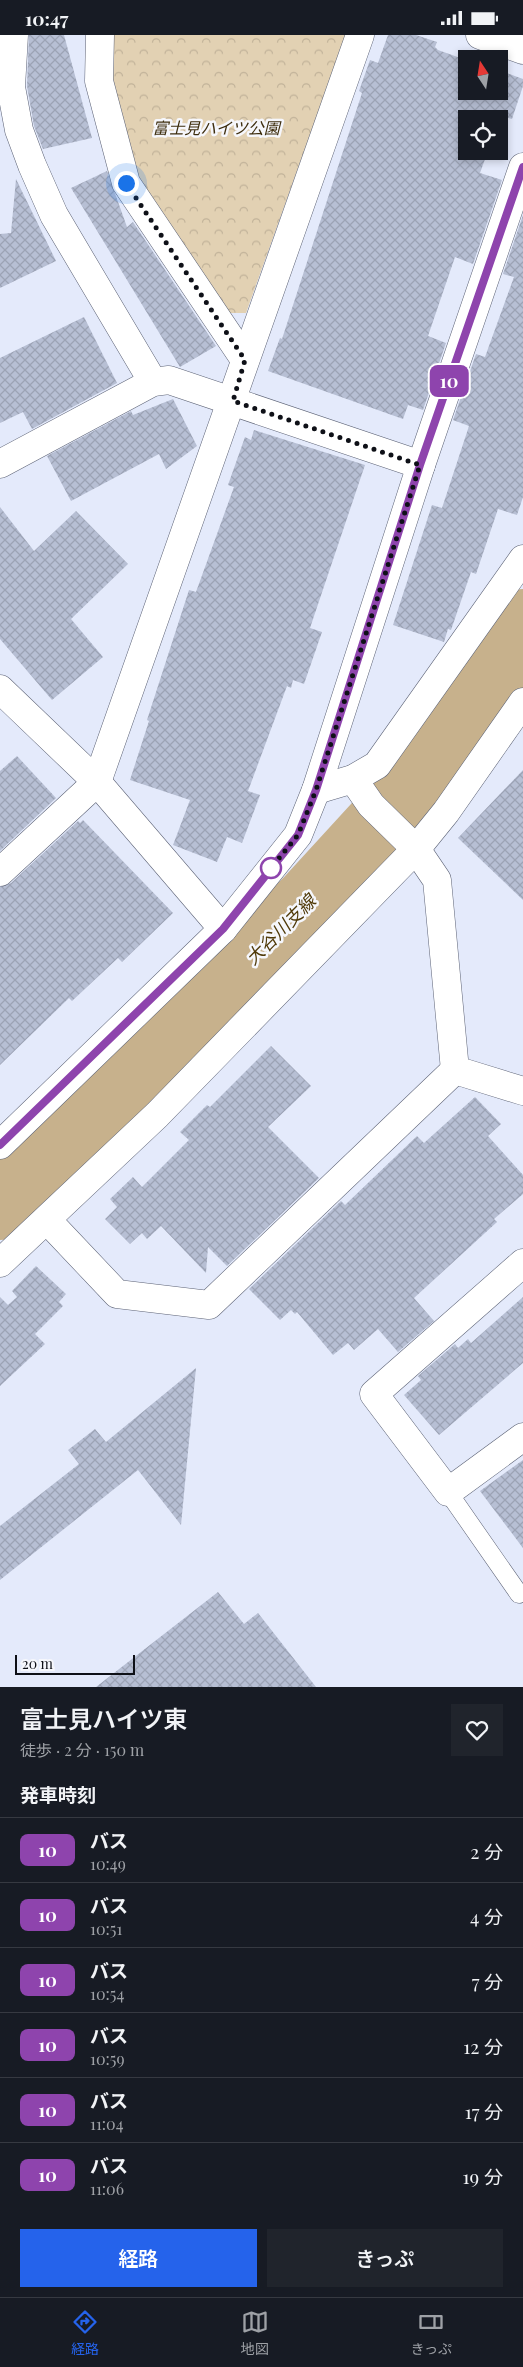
<!DOCTYPE html>
<html lang="ja">
<head>
<meta charset="utf-8">
<style>
  body { margin:0; font-family:"Playfair Display","Noto Sans JP",serif; background:#20242c; color:#f1f3f6; height:100vh; display:flex; flex-direction:column; font-size:19px; white-space:nowrap }
  * { box-sizing:border-box; margin:0 }
  p { font-size:16px; color:#9ea1a6 }
  .icon { flex:none; width:28px; height:28px; fill:none; stroke:currentColor; stroke-width:2; stroke-linecap:round; stroke-linejoin:round }
  .map { position:relative; height:1652px; overflow:hidden }
  .side { display:flex; flex-direction:column; background:#171b24; flex:1 }
  .side>* { flex:none }
  .badge { padding:0 10px; border-radius:8px; font-size:18px; line-height:32px }
  .needle { width:32px; rotate:348deg }
  .buttons { position:absolute; left:458px; top:15px; display:grid; gap:10px }
  .buttons a { display:grid; place-items:center; width:50px; height:50px; border-radius:0px; background:#171b24; box-shadow:0 2px 8px #0003; font-size:25px }
  .scale { position:absolute; left:15px; bottom:12px; width:120px; box-sizing:border-box; padding-left:5px; border:2px solid #0e1017; border-top:0; font-size:14px; line-height:18px; white-space:nowrap; color:#0e1017; -webkit-text-stroke:4px #f6f7fc; paint-order:stroke }
  .you { position:absolute; width:25px; height:25px; margin:-12px; border:4px solid #fff; border-radius:50%; background:#1a73e8; box-shadow:0 0 0 8px #1a73e833 }
  .map>.badge { position:absolute; translate:-50% -50%; box-shadow:0 0 0 2px #fff }
  h2 { padding:0 20px; font-size:19px; line-height:45px }
  .round { display:grid; place-items:center; flex:none; width:52px; height:52px; border-radius:0px; background:#20242c }
  .overview { display:flex; align-items:center; justify-content:space-between; height:85px; padding:0 20px }
  h1 { font-size:24px; font-weight:600; line-height:38px }
  .button { display:flex; gap:10px; margin-top:auto; padding:10px 20px }
  .button a { flex:1; height:58px; border-radius:0px; background:#2563eb; color:#fff; font-size:20px; font-weight:600; line-height:58px; text-align:center }
  .button a+a { background:#20242c; color:#f1f3f6 }
  ul { padding:0; list-style:none }
  li { display:flex; align-items:center; gap:15px; height:65px; padding:0 20px; border-top:1px solid #363941 }
  li div { flex:1 }
  li b { display:block; font-size:19px }
  li em { font-style:normal }
  li .badge { min-width:55px; font-weight:700; text-align:center }
  .status { display:flex; justify-content:space-between; align-items:center; height:35px; padding:0 25px; background:#171b24; direction:ltr }
  .status svg { height:14px; fill:currentColor }
  .tabs { display:flex; justify-content:space-around; align-items:center; height:70px; border-top:1px solid #363941; background:#171b24; font-size:14px; color:#9ea1a6 }
  .tabs a { display:grid; justify-items:center; gap:2px }
  .tabs .current { color:#2563eb }
  .map>svg:first-child { display:block }
  .park { fill:url(#park-crowns) }
  .lines { fill:none; stroke-linecap:round; stroke-linejoin:round }
  .river { stroke:#c7b18c; stroke-width:72 }
  .building { fill:url(#building-cross-hatch) }
  .lane-casing { stroke:#5d6376; stroke-width:19 }
  .street-casing { stroke:#5d6376; stroke-width:29 }
  .secondary-casing { stroke:#5d6376; stroke-width:29 }
  .lane { stroke:#fff; stroke-width:18 }
  .street { stroke:#fff; stroke-width:28 }
  .secondary { stroke:#fff; stroke-width:28 }
  .line-casing { stroke:#fff; stroke-width:11 }
  .line { stroke:#8e44ad; stroke-width:8 }
  .walk { stroke:#0e1017; stroke-width:5; stroke-dasharray:0 9 }
  .stop-dot { fill:#fff; stroke:#8e44ad; stroke-width:2.5 }
  .labels { text-anchor:middle; stroke-width:5; stroke-linejoin:round; paint-order:stroke }
  .park-label { font-size:16px; font-style:italic; fill:#3d2d0d; stroke:#f6f7fc }
  .water-label { font-size:18px; font-style:italic; fill:#503a09; stroke:#f6f7fc }
</style>
</head>
<body>
<div class="status"><b>10:47</b><svg viewBox="0 0 49 12"><path d="M0 12V9h3v3zM5 12V6h3v6zM10 12V3h3v9zM15 12V0h3v12zM26 1h20v11H26zM47 4h2v5h-2z"/></svg></div>
<div class="map">
<svg width="523" height="1652" viewBox="0 0 523 1652">
  <defs>
    <pattern id="park-crowns" width="20" height="18" patternUnits="userSpaceOnUse" patternTransform="scale(1.25)"><rect width="20" height="18" fill="#e2d1b3"/><path d="M2 6a3 3 0 1 1 6 0M12 15a3 3 0 1 1 6 0" fill="none" stroke="#c1b299"/></pattern>
    <pattern id="building-cross-hatch" width="8" height="8" patternUnits="userSpaceOnUse" patternTransform="scale(1.25)"><rect width="8" height="8" fill="#b7bfd4"/><path d="M0 0l8 8M0 8l8-8" fill="none" stroke="#9ca3b5"/></pattern>
  </defs>
  <rect width="100%" height="100%" fill="#e4eafb"/>
  <!-- park -->
  <path class="park" d="M108 0H346L246 278H229L136 146 107 44Z"/>
  <g class="lines">
    <!-- river -->
    <path class="river" d="M0 1169 310 867 408 760 523 590"/>
  </g>
  <!-- building -->
  <g class="building">
    <path d="M29 0H64L92 103 43 114 34 91 27 51Z"/>
    <path d="M388 0H416L437 7 435 12 438 15 466 25V56H499V35L523 44V51L512 84 501 81 499 88V84H466V116H488L480 138 502 145 473 229 455 222 428 301 446 308 423 375 408 370 403 384 268 336 280 303 282 304 362 58 359 56 370 25 378 28Z"/>
    <path d="M107 136 127 192 133 187 216 311 180 332 71 153Z"/>
    <path d="M16 144 56 226 0 253V199L11 198Z"/>
    <path d="M523 180V462L517 480 498 474 476 539 471 537 451 595 448 594 444 607 393 590 432 470 442 473 469 391 453 385 476 319 485 322 514 242 503 239Z"/>
    <path d="M84 282 117 348 32 394 23 377 0 388V323Z"/>
    <path d="M173 364 197 411 166 434 159 419 71 466 47 421 131 376 133 380Z"/>
    <path d="M254 395 365 430 310 593 322 597 304 649 293 645 291 653 287 651 248 756 260 760 242 808 227 802 217 827 173 810 190 765 130 745 149 686 147 685 189 555 196 557 234 452 228 450 245 402 251 405Z"/>
    <path d="M0 472 34 516 76 476 128 529 71 584 103 622 52 665 0 604Z"/>
    <path d="M17 721 56 763 0 816V736Z"/>
    <path d="M523 735V865L458 803Z"/>
    <path d="M83 785 173 878 122 927 118 923 72 966 69 963 0 1030V852L11 848 78 786 80 788Z"/>
    <path d="M271 1011 311 1051 268 1092 319 1143 227 1231 208 1212 206 1238 161 1191 147 1204 142 1198 130 1209 105 1184 117 1172 110 1164 133 1142 142 1152 189 1105 180 1097 207 1070 210 1072Z"/>
    <path d="M475 1062 501 1089 488 1101 523 1140V1159L494 1184 497 1187 414 1263 434 1286 398 1317 378 1294 354 1315 348 1308 333 1320 297 1277 295 1279 291 1275 280 1285 249 1254 341 1166 345 1170 417 1101 424 1108Z"/>
    <path d="M36 1231 66 1259 59 1267 63 1271 35 1299 45 1309 0 1351V1262L8 1270 17 1262 12 1256Z"/>
    <path d="M523 1262V1328L439 1400 404 1360 421 1345 418 1341 455 1309 458 1313 468 1304 471 1308Z"/>
    <path d="M196 1333 181 1490 138 1435 0 1545V1491L79 1429 68 1415 95 1394 106 1407Z"/>
    <path d="M523 1425V1513L480 1456Z"/>
    <path d="M218 1557 244 1589 258 1578 316 1652H96Z"/>
  </g>
  <g class="lines">
    <defs>
      <path id="lane" d="M448 1457 519 1559"/>
      <g id="street">
        <path d="M14 0 11 52 19 95 32 130 54 180 153 347"/>
        <path d="M100 0 99 46 126 148 245 325"/>
        <path d="M480 0 523 15"/>
        <path d="M0 429 153 347 169 345 421 430"/>
        <path d="M0 654 97 747 223 894"/>
        <path d="M353 744 371 770 416 814 437 845 455 1035 523 1056"/>
        <path d="M316 755 353 744 377 730 523 524"/>
        <path d="M0 837 97 747 360 0"/>
        <path d="M47 1185 117 1259 209 1270 455 1035"/>
        <path d="M0 1228 157 1080 416 814 446 777 523 667"/>
        <path d="M523 1228 374 1359 448 1457 523 1402"/>
      </g>
      <path id="secondary" d="M0 1110 223 894 298 800 316 755 421 430 523 132"/>
    </defs>
    <!-- lane casing -->
    <use href="#lane" class="lane-casing"/>
    <!-- street casing -->
    <use href="#street" class="street-casing"/>
    <!-- secondary casing -->
    <use href="#secondary" class="secondary-casing"/>
    <!-- lane -->
    <use href="#lane" class="lane"/>
    <!-- street -->
    <use href="#street" class="street"/>
    <!-- secondary -->
    <use href="#secondary" class="secondary"/>
  </g>
  <g class="lines">
    <defs>
      <path id="line" d="M0 1110 223 894 298 800 316 755 420 430 523 132"/>
    </defs>
    <!-- line casing -->
    <use href="#line" class="line-casing"/>
    <!-- line -->
    <use href="#line" class="line"/>
    <!-- walk -->
    <path class="walk" d="M126 148 245 325 233 366 420 430 316 755 298 800 271 833"/>
  </g>
  <!-- markers -->
  <circle class="stop-dot" cx="271" cy="833" r="10"/>
  <g class="labels">
    <!-- park labels -->
    <g class="park-label">
      <text x="216" y="99">富士見ハイツ公園</text>
    </g>
    <!-- water labels -->
    <g class="water-label">
      <text transform="translate(281 895) rotate(-45)" y="6">大谷川支線</text>
    </g>
  </g>
</svg>
<div class="buttons">
<a><svg class="needle" viewBox="-14 -14 28 28"><path d="M0-13l5 13h-10z" fill="#e53935"/><path d="M0 13l5-13h-10z" fill="#9ea1a6"/></svg></a>
<a><svg class="icon" aria-label="locate" viewBox="0 0 24 24"><circle cx="12" cy="12" r="6"/><path d="M12 2v4M12 18v4M2 12h4M18 12h4"/></svg></a>
</div>
<div class="scale">20 m</div>
<div class="you" style="left:126px;top:148px"></div>
<b class="badge" style="left:449px;top:346px;background:#8e44ad;color:#fff">10</b>
</div>
<section class="side">
<div class="overview"><div><h1>富士見ハイツ東</h1><p>徒歩 · 2 分 · 150 m</p></div><a class="round"><svg class="icon" aria-label="heart" viewBox="0 0 24 24"><path d="M12 20l-8-8c-3-5 5-10 8-4 3-6 11-1 8 4z"/></svg></a></div>
<h2>発車時刻</h2>
<ul>
<li><span class="badge" style="background:#8e44ad;color:#fff">10</span><div><b>バス</b><p>10:49</p></div><em>2 分</em></li>
<li><span class="badge" style="background:#8e44ad;color:#fff">10</span><div><b>バス</b><p>10:51</p></div><em>4 分</em></li>
<li><span class="badge" style="background:#8e44ad;color:#fff">10</span><div><b>バス</b><p>10:54</p></div><em>7 分</em></li>
<li><span class="badge" style="background:#8e44ad;color:#fff">10</span><div><b>バス</b><p>10:59</p></div><em>12 分</em></li>
<li><span class="badge" style="background:#8e44ad;color:#fff">10</span><div><b>バス</b><p>11:04</p></div><em>17 分</em></li>
<li><span class="badge" style="background:#8e44ad;color:#fff">10</span><div><b>バス</b><p>11:06</p></div><em>19 分</em></li>
</ul>
<div class="button"><a>経路</a><a>きっぷ</a></div>
</section>
<nav class="tabs">
<a class="current"><svg class="icon" aria-label="directions" viewBox="0 0 24 24"><path d="M12 3l9 9-9 9-9-9zM9 14v-3h6M13 9l2 2-2 2"/></svg>経路</a>
<a><svg class="icon" aria-label="map" viewBox="0 0 24 24"><path d="M3 6l6-2 6 2 6-2v14l-6 2-6-2-6 2zM9 4v14M15 6v14"/></svg>地図</a>
<a><svg class="icon" aria-label="tickets" viewBox="0 0 24 24"><path d="M3 7h18v10H3zM15 7v10"/></svg>きっぷ</a>
</nav>
</body>
</html>
